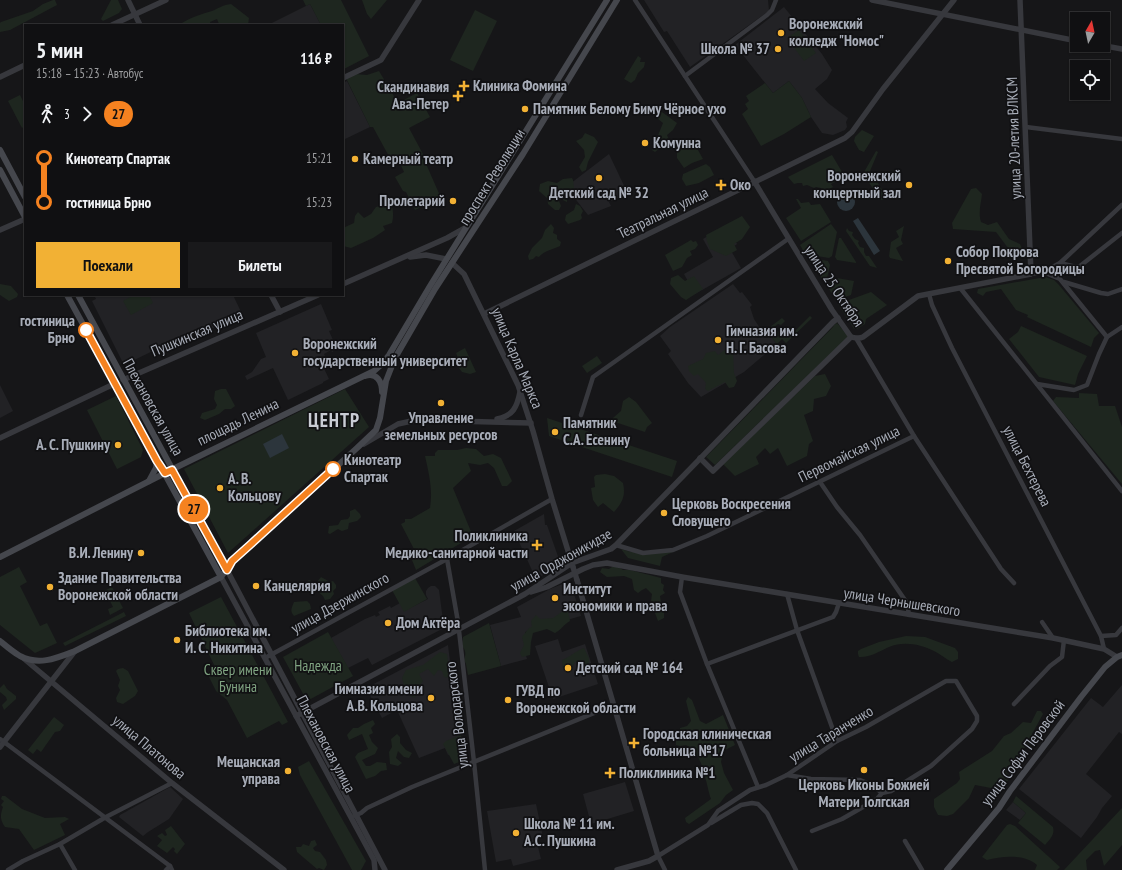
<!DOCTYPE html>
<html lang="ru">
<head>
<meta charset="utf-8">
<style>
  body { margin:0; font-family:"PT Sans Narrow",sans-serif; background:#19191b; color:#f1f3f6; height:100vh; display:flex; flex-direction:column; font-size:15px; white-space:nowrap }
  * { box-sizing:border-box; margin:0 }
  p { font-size:13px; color:#9c9d9f }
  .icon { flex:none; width:22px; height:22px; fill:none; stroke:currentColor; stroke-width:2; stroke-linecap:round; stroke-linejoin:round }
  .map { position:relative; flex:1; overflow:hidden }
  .panel { position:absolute; left:24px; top:24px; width:320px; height:272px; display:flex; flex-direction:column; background:#101012; border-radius:0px; box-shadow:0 1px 3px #0004,0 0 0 1px #303032 }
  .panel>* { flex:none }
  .badge { padding:0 8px; border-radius:13px; font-size:14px; line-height:26px }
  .needle { width:26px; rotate:9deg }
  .buttons { position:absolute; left:1070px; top:12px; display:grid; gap:8px }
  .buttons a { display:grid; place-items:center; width:40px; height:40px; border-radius:0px; background:#101012; box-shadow:0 1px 3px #0004,0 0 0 1px #303032; font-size:20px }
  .map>.badge { position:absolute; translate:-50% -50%; box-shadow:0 0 0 2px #fff }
  .legs { display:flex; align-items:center; gap:6px; height:44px; padding:0 12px; font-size:13px }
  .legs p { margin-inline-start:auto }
  .summary { display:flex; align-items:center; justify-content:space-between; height:68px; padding:0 12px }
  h1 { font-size:22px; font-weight:600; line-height:30px }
  .cta { display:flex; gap:8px; margin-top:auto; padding:8px 12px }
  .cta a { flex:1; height:46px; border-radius:0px; background:#f2b134; color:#111; font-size:16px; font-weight:600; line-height:46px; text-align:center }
  .cta a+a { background:#19191b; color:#f1f3f6 }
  ul { padding:0 12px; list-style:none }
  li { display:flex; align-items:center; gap:14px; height:44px; font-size:15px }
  li i { display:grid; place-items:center; width:6px; height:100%; margin:0 5px; background:currentColor }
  li i::after { content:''; width:10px; height:10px; margin:-5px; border:3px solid; border-radius:50%; background:#101012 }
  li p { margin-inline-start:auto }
  li:first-child i { background:linear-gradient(#0000 50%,currentColor 0) }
  li:last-child i { background:linear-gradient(currentColor 50%,#0000 0) }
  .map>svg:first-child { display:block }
  .built { fill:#222225 }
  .green { fill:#1e261f }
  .water { fill:#2c353c }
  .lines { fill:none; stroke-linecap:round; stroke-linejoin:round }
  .minor { stroke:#37383d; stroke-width:4.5 }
  .tertiary { stroke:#37383d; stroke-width:5.5 }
  .secondary { stroke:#45474d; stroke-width:6 }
  .tertiary-bridge { stroke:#37383d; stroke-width:5.5 }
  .line-1-casing { stroke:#fff; stroke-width:9 }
  .line-1 { stroke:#f58220; stroke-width:6 }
  .poi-dot { fill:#f2b134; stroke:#111113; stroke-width:1.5 }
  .stop-1-dot { fill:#fff; stroke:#f58220; stroke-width:2 }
  .labels { text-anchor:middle; stroke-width:3.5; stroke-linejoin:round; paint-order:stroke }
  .poi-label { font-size:15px; font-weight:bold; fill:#a8adb8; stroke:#111113; text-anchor:start }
  .street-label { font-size:15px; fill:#a8adb8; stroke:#111113 }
  .stop-label { font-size:15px; font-weight:bold; fill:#a8adb8; stroke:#111113; text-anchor:end }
  .park-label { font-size:15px; fill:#7fa381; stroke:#111113 }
  .district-label { font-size:19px; font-weight:bold; letter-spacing:1px; fill:#c9ccd4; stroke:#111113 }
</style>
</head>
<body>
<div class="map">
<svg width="1122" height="870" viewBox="0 0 1122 870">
  <rect width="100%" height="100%" fill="#161618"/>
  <!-- built -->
  <g class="built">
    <path d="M644 0H768L769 11 690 67 667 31 664 32Z"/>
    <path d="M310 4 321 25H268Z"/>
    <path d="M784 7 822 54 832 70 827 79 815 89 828 103 848 118 846 122 847 127 845 130 833 135 822 133 811 117 802 98 789 81 773 93 735 45Z"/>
    <path d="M347 81 370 127 343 140V83Z"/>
    <path d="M609 154 628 194 609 202 611 206 588 215 566 187Z"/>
    <path d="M726 225 737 244 730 249 741 268 695 294 684 274 713 257 703 239Z"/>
    <path d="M733 284 740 293 742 292 752 305 750 307 754 319 760 328 766 330 777 344 744 372 701 397 688 383 668 354 671 351 660 336 670 327Z"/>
    <path d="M94 295H233L242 314 203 333 200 328 124 365 92 301 96 299Z"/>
    <path d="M321 304 332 330 329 331 337 349 332 352 331 350 324 354 325 356 319 358 329 379 323 382V383L288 400 273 368 247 380 245 376 252 372 261 359 266 357 256 333Z"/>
    <path d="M0 385 13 411 0 418Z"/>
    <path d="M544 514 545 525H547L561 565 536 579 514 531Z"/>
    <path d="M570 581 581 616 525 632 530 651 525 652 527 659 501 666 490 625 521 617 517 607 550 589Z"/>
    <path d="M431 586H435L439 590 444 628 372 665 368 658 348 668 331 638 365 619 375 615 376 617 380 615 378 612 390 606 391 608 400 603 404 611 428 599 426 595V591L428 588Z"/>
    <path d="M558 639 562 652 585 644 598 684 553 699 535 646Z"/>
    <path d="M448 645 461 751 448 755 445 748 419 758 397 710 382 718 366 688Z"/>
    <path d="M1122 685V734L1119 732 1086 774 1112 796 1102 808 1097 817 1081 838 1019 789 1091 698 1103 707Z"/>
    <path d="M625 782 634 811 591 824 583 794Z"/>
    <path d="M170 787 183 799 169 819 148 832 143 836 119 817 120 815Z"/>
    <path d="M1013 802 1026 813 1020 820 1006 810Z"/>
    <path d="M536 804 543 837 536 839 541 859 513 866 511 859 496 862 487 811Z"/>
  </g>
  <!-- green -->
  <g class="green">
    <path d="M53 0H55L57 5 10 30 0 32V23L1 22 33 11 43 4Z"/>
    <path d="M111 0H118L122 9 119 13 103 21 101 19Z"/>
    <path d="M303 0H341L369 56 344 69 343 25H321L310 4 306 6Z"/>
    <path d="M362 0H387L371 19 367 14Z"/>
    <path d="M231 4 249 18 248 25H216L219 24 217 19 210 22 211 25H202L200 23 196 25H179C189 18 201 14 212 11 219 8 223 5 231 4Z"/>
    <path d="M475 10 497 21 473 71 450 60Z"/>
    <path d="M799 30 816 53 804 61 787 38Z"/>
    <path d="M638 56 641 58 640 62H645L644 67 638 73 635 80 631 83 624 79Z"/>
    <path d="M379 71 398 103 417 93 430 117 409 128 424 156 423 157 441 198 415 210 406 192 403 191 395 177 404 172 397 157 391 160 373 127H370L346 78 355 74 367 75Z"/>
    <path d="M789 81 802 98 811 117 784 134 761 146 742 114 748 109 745 104 749 101 746 96 765 83 773 93Z"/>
    <path d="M20 95 25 105V126L22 128 8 101Z"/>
    <path d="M655 107 677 123 673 130 667 135 670 142 668 148H660L655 152 652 150 663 123 651 113V109Z"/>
    <path d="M862 130 874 136 864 152 859 150 854 141 855 137Z"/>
    <path d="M585 133 594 137 598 142 588 162 586 170 582 172 579 167 585 157 584 150 576 141 582 138Z"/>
    <path d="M686 143 692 147 698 150 703 159 692 163 684 168 677 158V147L682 146Z"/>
    <path d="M876 151 878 152 870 171 888 199 881 200 863 174Z"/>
    <path d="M832 155 845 177 831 184 833 187 825 191 821 188 816 187 814 188 807 185 803 186 802 183H798L794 184 788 177Z"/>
    <path d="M706 164 710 167 714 175 699 183 686 186 682 179 683 174Z"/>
    <path d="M572 178 573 180 574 188 567 195V202L563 200 562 193 560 192 557 196 561 206 559 210H555L548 204 547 198 539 191 540 184 548 181 557 183 563 179Z"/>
    <path d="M976 188 982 194C981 204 978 212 981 222L988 225 997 222 1009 239 1020 244 1023 251 1019 257 1014 256 996 232 953 229 952 223 971 189Z"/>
    <path d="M796 199H798L801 203 809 202 811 205 820 204 831 222 801 241 786 218 801 208Z"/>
    <path d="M391 203C393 208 394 217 392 223L383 226 385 230 373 238 351 248 343 246V228L354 223 355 216 358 212 364 218 371 214 376 207Z"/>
    <path d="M576 204 580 206 583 211 581 215 582 218 580 220 568 224 565 220 566 215 574 210Z"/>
    <path d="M742 216 750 227 742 239 734 244 737 250 726 256 710 249 707 241 706 235Z"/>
    <path d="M551 224 554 228 553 233 557 235V239L561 242 560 246C552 250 545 250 539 257L536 256 533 259 529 260 528 256 532 248 542 238 545 230Z"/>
    <path d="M831 224 837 232 832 256 829 258 805 254 800 245Z"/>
    <path d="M904 226 901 240 903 244 896 248 903 261 890 258 889 256 891 242 899 237 896 231Z"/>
    <path d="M847 228 849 231 853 232 852 235 855 239 859 241 858 243 860 247 864 248V252L866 256H869L877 268 870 266 846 231Z"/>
    <path d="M839 238H841L856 262V263L837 260 835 257Z"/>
    <path d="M691 240 693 242 696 241 698 245 695 249 690 251 692 255 687 258 682 267 673 271 665 255Z"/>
    <path d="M810 258 828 261 830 265 826 283H825L808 259Z"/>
    <path d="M678 275 685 281 694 276 703 289 686 300 681 297 670 284 671 278Z"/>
    <path d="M831 277 854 281 851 295 836 300 829 289Z"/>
    <path d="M1045 277 1054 280 1059 285 1099 333 1094 338 1091 347 1027 317 1028 315 1016 310 1001 289 986 292 983 296 977 293 978 289Z"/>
    <path d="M0 284 11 286 18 294 17 297 9 301 0 295Z"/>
    <path d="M871 292 887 305 866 319 865 324 857 329H854L838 304Z"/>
    <path d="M134 295H149L153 303 131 315 123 301Z"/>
    <path d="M810 316 812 318 786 343 782 339 777 344 768 333 772 330 771 328 766 330 782 318 785 321 781 325 778 324 774 327 784 337 788 333 791 335Z"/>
    <path d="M837 323 848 336 847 338 715 465 706 457 833 327 834 325Z"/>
    <path d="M1021 326 1087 356 1078 374 1075 385 1039 377 1009 339 1018 332Z"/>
    <path d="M465 348 476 372 470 374 462 372 455 363 459 360 456 353Z"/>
    <path d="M726 349 733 353 734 373 737 381 734 387 729 388 725 382 708 391 705 389 706 383 698 374 694 376 689 371 688 366 703 359 706 353 715 351 718 355Z"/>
    <path d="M597 356 602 363 587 373 582 366Z"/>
    <path d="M825 374 831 386 826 396 814 399 813 411 804 415 813 441 809 444 807 456 787 466 778 448 770 454 765 448 756 457 759 464 735 476 723 464 815 376Z"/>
    <path d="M221 389H226L235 406 231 409H225L219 414 205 420 200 418 202 413 215 409 217 405 214 399 215 391Z"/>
    <path d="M345 389 369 427 228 553 184 469Z"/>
    <path d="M1079 393 1097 394 1099 406H1115L1122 427V484L1053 401 1056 397 1079 398Z"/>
    <path d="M116 396 143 450 141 457 117 469 87 410Z"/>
    <path d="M629 397 636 402 652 423 647 427 645 432 615 422 613 418 621 411 623 401Z"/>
    <path d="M547 418 677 461 672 477 549 436Z"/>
    <path d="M466 448 476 449 484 456 493 454 501 458 512 481 507 486H502L494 468 488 463 480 465 468 463 471 471 453 488 472 534 471 537 416 570 412 560 415 551 401 524 405 522V519H411L430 508C433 490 429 474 425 456H435V453L438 450H457Z"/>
    <path d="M605 474 614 476 623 483C626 496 622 503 614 512L603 503 598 507 593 500 591 488 595 487 594 477 596 475Z"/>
    <path d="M355 509 360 514 361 517 357 521 349 523 348 529 342 531 338 529 330 534 328 533 329 526 338 525 341 520 348 519 350 516V511Z"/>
    <path d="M621 549 631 552H673L662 557 660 566 628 558Z"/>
    <path d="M19 567 27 582 20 586 40 626 47 623 57 643 35 653 0 625V577Z"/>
    <path d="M612 567H618L623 570H630L661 578V583L664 585 663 590 665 593 660 596 661 603 665 604 662 609 664 611V618L658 621 655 613 656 605 651 601 652 594 646 588 642 590 638 593 634 590 632 579 624 576 607 577 600 572 602 568 609 569Z"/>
    <path d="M321 577 330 582 333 581 336 585V588L333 591 334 594 330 599 325 600 323 596 316 590H311L307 588V582L309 580 316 583Z"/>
    <path d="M415 578 427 599 404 612 392 590Z"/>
    <path d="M112 587 123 608 110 615 108 609 113 607 108 597 106 598 102 592Z"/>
    <path d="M221 597 288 722 282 725 279 721 247 738 227 700 216 691 207 673 216 669 189 613Z"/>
    <path d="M307 601 310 604 311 609 294 616C290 611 291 609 294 602Z"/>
    <path d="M566 609 568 612 570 621C563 625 561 630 555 633L547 629 533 633 531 642 530 655 522 657 520 653 524 645 522 637 529 628 532 627 531 621 536 615 540 619 553 618Z"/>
    <path d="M124 612 126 616 65 646 63 643Z"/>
    <path d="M489 623 501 666 468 675 466 664 464 660C466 655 466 650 462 646L463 637Z"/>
    <path d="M328 632 353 676 307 701 283 657Z"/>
    <path d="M906 636 925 637 955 648 958 652V659L952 662C946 659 940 654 934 651 920 644 903 641 889 647 880 651 869 658 859 657L858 654V651L861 649 879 642Z"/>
    <path d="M584 648 589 658V668L583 669V662H575L573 666 566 669 563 668 562 660C570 657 576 651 584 648Z"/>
    <path d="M440 652 447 654 450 678 444 677 442 671 438 670 434 676 428 669 419 674 423 681 420 685 414 686 416 692 415 698 410 696 408 687 404 685 402 678 406 670 423 665Z"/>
    <path d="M123 668 128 671 138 691 135 696 123 704 117 702 116 698 120 690 118 686 120 680 116 671 118 669Z"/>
    <path d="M4 684 7 689 16 696V699L4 710 2 705 7 700 6 697 0 692V688Z"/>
    <path d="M688 697 692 700 700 721 706 724 723 715 735 745 723 751 721 762 724 773 733 790 726 795 720 803 689 824 686 822 685 818 711 799C705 782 704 754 686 745L680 746 676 745V741L679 737 680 728 687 726 691 721 686 701Z"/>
    <path d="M1037 711H1041L1043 714 1032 734 1033 738 1031 743 1033 746 1031 751 1025 747 1006 772 1011 777 1003 786 991 788 975 785 969 798 953 814 947 816 938 815 934 807V799L957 783 960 779 959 772 992 751 1004 736 1011 733 1023 722 1031 723Z"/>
    <path d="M54 717 64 725 60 731 55 732 41 752 37 749 33 754 28 750Z"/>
    <path d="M373 720 375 724 371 728 373 733 369 735 372 742 378 748 375 754 362 760 366 766H370L377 762 386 763 387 770 381 771 375 776 366 779 355 757 358 753 368 749 362 734 349 740 347 735 353 728H358L364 724Z"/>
    <path d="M397 734 400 737V743L406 750 412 753 409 758 404 757 398 751 396 758 402 763 398 766 390 764 389 752 392 747 391 739Z"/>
    <path d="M461 735 465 760 454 764 443 744 446 741Z"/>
    <path d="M309 761 366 861 361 870H352L300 775 298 767Z"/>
    <path d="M2 796H5L22 809 45 818 65 817 69 819 60 824 65 835 34 850 19 829 5 827C0 820 0 815 3 807L1 805 4 801 1 799Z"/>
    <path d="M1016 796 1053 827C1055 835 1050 839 1045 845L1018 823 1026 813 1013 802Z"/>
    <path d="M1122 808V845L1104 866 1100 850 1095 851 1086 860 1087 870H1064Z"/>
    <path d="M1010 824 1015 826 1060 867 1057 870H1035L1037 865C1025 854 1002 856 987 860L982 857 1007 825Z"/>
    <path d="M171 826 185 844 177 854 174 851 175 849 173 847 167 853 157 846 162 840 157 836 162 833 165 836 167 835 165 830Z"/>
    <path d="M315 840 317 845 313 848 315 851 320 852 326 860 327 865 324 870 319 868 317 869 297 852 296 847H301L303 844 309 846 311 841Z"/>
  </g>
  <!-- water -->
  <g class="water">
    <circle cx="846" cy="202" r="9"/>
    <path d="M858 218 880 251 874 255 853 221Z"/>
    <path d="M282 434 289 448 270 458 263 444Z"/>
  </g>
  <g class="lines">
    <!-- minor -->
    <g class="minor">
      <path d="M635 0 754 181"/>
      <path d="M685 76 767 15 772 10 776 0"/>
      <path d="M1026 127 1122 139"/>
      <path d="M1060 263 1076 267 1080 266 1122 233"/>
      <path d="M1043 272 1060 263 1122 205"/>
      <path d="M1031 274 1043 272 1060 279 1107 337"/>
      <path d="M1064 282 1101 293 1108 294 1122 289"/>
      <path d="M961 289 1122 491"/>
      <path d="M929 294 932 305 952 348 1101 636 1104 649"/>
      <path d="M856 338 914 436 1001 569 1014 583"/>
      <path d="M1037 384 1074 390 1087 385 1099 354 1107 337 1122 327"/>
      <path d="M581 415 593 377 788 239"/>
      <path d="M820 482 837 507 860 535 907 603 909 615"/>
      <path d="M616 545 643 553 673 550 707 536 914 436"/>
      <path d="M447 559 458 622 474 762 485 870"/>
      <path d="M682 577 680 592 707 664 758 787"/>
      <path d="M787 594 797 630 837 741"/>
      <path d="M1042 622 1053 638"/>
      <path d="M1101 636 1116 635 1122 628"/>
      <path d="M265 658 447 559 552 499"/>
      <path d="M707 664 833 617 836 612 839 603"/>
      <path d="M1014 704 1050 666 1062 657 1064 640"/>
      <path d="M0 739 170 866 172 870"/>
      <path d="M787 775 811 779 860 780 872 785 882 793"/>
      <path d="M354 816 361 813 367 808 412 787 614 705"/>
      <path d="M711 823 741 805 752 803 758 804 767 813 796 870"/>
      <path d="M905 841 922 870"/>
      <path d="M60 844 75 870"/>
      <path d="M8 870 23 861 60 844 106 817 172 783"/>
      <path d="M166 870 170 866"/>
      <path d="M665 870 658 856 708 825 718 811 750 790 766 785 787 775 837 741 866 727 946 681H956L977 716V721L972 729 931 766 891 791 882 793 877 799 842 819 812 831"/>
    </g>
    <!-- tertiary -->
    <g class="tertiary">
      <path d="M128 0 140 25"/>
      <path d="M872 0 1077 41"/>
      <path d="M112 25 166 0"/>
      <path d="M1100 45 1122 49"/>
      <path d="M0 77 25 65"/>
      <path d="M343 78 381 60 419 0"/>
      <path d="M754 181 832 310 851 337C856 338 859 339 863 337L918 296 1031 274 1020 0"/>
      <path d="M0 230 25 219"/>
      <path d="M410 257 426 255 446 259"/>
      <path d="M452 263 464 274 518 385 533 431 552 499 573 567"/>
      <path d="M343 284 447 238 465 228"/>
      <path d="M271 295 280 312"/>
      <path d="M484 314 845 138 852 132 883 89 954 0"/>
      <path d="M123 380 318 295"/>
      <path d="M497 419C513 416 517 407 520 392"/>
      <path d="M0 438 116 383"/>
      <path d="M364 444 398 424 416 420 531 423"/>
      <path d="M700 458 713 471 851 337"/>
      <path d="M227 570 385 870"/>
      <path d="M221 577 374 860 375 870"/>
      <path d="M577 580 658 856 649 861 617 870"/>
      <path d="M531 592 547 587 583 569 593 565 607 563 682 577 1053 638 1104 649 1117 657"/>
      <path d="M22 657 172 783 284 870"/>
      <path d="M296 716 525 594 572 563 611 549 616 545 833 322 838 318"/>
      <path d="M0 747 75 651"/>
    </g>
    <!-- secondary -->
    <g class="secondary">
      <path d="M0 150 25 197"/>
      <path d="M0 170 25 217"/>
      <path d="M67 295 221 577"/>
      <path d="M78 295 227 570"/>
      <path d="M365 376C377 372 382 382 382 392"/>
      <path d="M149 481 156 468 157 461"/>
      <path d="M0 557 179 466 374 371 382 364 389 355 430 286 607 0"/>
      <path d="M0 641C6 646 13 652 20 656 39 666 57 658 75 651L221 577 232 561 251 544 357 448 376 430 380 418 386 381 395 358 435 289 523 154 617 0"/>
      <path d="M947 870 999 808 1010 791 1081 697 1105 667 1117 657 1122 655"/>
    </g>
    <!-- tertiary-bridge -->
    <path class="tertiary-bridge" d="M573 567 577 580"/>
  </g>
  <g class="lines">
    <defs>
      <path id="line-1" d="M86 330 157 461 165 473 172 470 227 570 232 561 251 544 333 469"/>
    </defs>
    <!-- line-1 casing -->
    <use href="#line-1" class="line-1-casing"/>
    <!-- line-1 -->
    <use href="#line-1" class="line-1"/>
  </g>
  <!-- markers -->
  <g class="poi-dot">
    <circle cx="781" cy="33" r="4"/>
    <circle cx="778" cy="49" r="4"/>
    <path d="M462 80h4v4h4v4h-4v4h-4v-4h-4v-4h4z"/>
    <path d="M456 90h4v4h4v4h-4v4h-4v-4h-4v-4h4z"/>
    <circle cx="525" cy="109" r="4"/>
    <circle cx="645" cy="143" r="4"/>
    <circle cx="355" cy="159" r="4"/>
    <circle cx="599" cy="178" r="4"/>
    <path d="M719 179h4v4h4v4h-4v4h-4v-4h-4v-4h4z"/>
    <circle cx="909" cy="185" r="4"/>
    <circle cx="453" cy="201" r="4"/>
    <circle cx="948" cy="261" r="4"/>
    <circle cx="718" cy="340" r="4"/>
    <circle cx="295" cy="353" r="4"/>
    <circle cx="441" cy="403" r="4"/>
    <circle cx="555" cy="432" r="4"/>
    <circle cx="118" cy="445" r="4"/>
    <circle cx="220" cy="488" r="4"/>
    <circle cx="664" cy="513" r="4"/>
    <path d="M535 539h4v4h4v4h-4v4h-4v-4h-4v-4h4z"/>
    <circle cx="141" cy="553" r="4"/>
    <circle cx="256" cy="586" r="4"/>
    <circle cx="50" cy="587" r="4"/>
    <circle cx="555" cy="598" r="4"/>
    <circle cx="388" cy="623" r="4"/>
    <circle cx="177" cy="640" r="4"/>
    <circle cx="568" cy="668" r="4"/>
    <circle cx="431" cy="698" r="4"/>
    <circle cx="508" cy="700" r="4"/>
    <path d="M632 737h4v4h4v4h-4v4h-4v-4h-4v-4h4z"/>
    <circle cx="864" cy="770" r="4"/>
    <circle cx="288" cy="771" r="4"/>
    <path d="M608 767h4v4h4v4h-4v4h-4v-4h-4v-4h4z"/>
    <circle cx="516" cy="833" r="4"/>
  </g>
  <g class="stop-1-dot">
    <circle cx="86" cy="330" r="7"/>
    <circle cx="333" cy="469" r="7"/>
  </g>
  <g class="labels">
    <!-- poi labels -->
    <g class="poi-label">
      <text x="789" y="29">Воронежский<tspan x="789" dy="17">колледж "Номос"</tspan></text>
      <text x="770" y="54" text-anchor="end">Школа № 37</text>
      <text x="473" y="91">Клиника Фомина</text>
      <text x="449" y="92" text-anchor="end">Скандинавия<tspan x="449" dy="17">Ава-Петер</tspan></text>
      <text x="533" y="114">Памятник Белому Биму Чёрное ухо</text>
      <text x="653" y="148">Комунна</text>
      <text x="363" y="164">Камерный театр</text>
      <text x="901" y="181" text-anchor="end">Воронежский<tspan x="901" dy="17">концертный зал</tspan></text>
      <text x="730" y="190">Око</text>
      <text x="599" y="198" text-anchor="middle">Детский сад № 32</text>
      <text x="445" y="206" text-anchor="end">Пролетарий</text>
      <text x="956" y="257">Собор Покрова<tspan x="956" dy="17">Пресвятой Богородицы</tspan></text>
      <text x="726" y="336">Гимназия им.<tspan x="726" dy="17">Н. Г. Басова</tspan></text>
      <text x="303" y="349">Воронежский<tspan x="303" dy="17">государственный университет</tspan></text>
      <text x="441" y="423" text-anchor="middle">Управление<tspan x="441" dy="17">земельных ресурсов</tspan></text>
      <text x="563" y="428">Памятник<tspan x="563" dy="17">С.А. Есенину</tspan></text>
      <text x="110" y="450" text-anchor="end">А. С. Пушкину</text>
      <text x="228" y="484">А. В.<tspan x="228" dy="17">Кольцову</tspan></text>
      <text x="672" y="509">Церковь Воскресения<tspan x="672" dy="17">Словущего</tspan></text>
      <text x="528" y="541" text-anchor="end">Поликлиника<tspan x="528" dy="17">Медико-санитарной части</tspan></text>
      <text x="133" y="558" text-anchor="end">В.И. Ленину</text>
      <text x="58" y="583">Здание Правительства<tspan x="58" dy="17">Воронежской области</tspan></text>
      <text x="264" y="591">Канцелярия</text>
      <text x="563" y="594">Институт<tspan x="563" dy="17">экономики и права</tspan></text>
      <text x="396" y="628">Дом Актёра</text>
      <text x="185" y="636">Библиотека им.<tspan x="185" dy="17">И. С. Никитина</tspan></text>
      <text x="576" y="673">Детский сад № 164</text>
      <text x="423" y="694" text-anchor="end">Гимназия имени<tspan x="423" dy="17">А.В. Кольцова</tspan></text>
      <text x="516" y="696">ГУВД по<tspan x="516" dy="17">Воронежской области</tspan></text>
      <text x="643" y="739">Городская клиническая<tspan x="643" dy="17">больница №17</tspan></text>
      <text x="280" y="767" text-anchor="end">Мещанская<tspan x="280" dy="17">управа</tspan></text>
      <text x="619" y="778">Поликлиника №1</text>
      <text x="864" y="790" text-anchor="middle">Церковь Иконы Божией<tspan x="864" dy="17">Матери Толгская</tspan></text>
      <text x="524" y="829">Школа № 11 им.<tspan x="524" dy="17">А.С. Пушкина</tspan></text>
    </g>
    <!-- street labels -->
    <g class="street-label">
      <text transform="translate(1014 138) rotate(-92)" y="5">улица 20-летия ВЛКСМ</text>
      <text transform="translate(492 177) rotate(-58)" y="5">проспект Революции</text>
      <text transform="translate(663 213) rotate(-26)" y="5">Театральная улица</text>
      <text transform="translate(834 286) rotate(56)" y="5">улица 25 Октября</text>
      <text transform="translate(197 333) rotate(-23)" y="5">Пушкинская улица</text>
      <text transform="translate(517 358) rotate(67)" y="5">улица Карла Маркса</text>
      <text transform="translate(153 407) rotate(61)" y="5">Плехановская улица</text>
      <text transform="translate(238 422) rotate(-26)" y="5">площадь Ленина</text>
      <text transform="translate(849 454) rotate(-26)" y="5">Первомайская улица</text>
      <text transform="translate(1027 466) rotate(63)" y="5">улица Бехтерева</text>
      <text transform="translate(561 560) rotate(-29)" y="5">улица Орджоникидзе</text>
      <text transform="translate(902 602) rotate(9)" y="5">улица Чернышевского</text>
      <text transform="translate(340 603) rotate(-29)" y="5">улица Дзержинского</text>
      <text transform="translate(457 715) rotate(-97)" y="5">улица Володарского</text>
      <text transform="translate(831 734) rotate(-31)" y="5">улица Таранченко</text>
      <text transform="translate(326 744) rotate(62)" y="5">Плехановская улица</text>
      <text transform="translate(149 747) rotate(40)" y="5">улица Платонова</text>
      <text transform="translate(1023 753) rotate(-53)" y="5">улица Софьи Перовской</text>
    </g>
    <!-- stop labels -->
    <g class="stop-label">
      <text x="75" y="326">гостиница<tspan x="75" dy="17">Брно</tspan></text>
      <text x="344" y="465" text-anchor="start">Кинотеатр<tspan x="344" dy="17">Спартак</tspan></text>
    </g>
    <!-- park labels -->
    <g class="park-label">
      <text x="318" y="671">Надежда</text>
      <text x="238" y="675">Cквер имени<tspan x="238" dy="17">Бунина</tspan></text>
    </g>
    <!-- district labels -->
    <g class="district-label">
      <text x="334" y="427">ЦЕНТР</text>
    </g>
  </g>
</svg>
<div class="buttons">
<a><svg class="needle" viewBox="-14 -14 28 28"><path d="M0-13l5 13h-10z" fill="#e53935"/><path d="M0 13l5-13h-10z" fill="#9c9d9f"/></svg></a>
<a><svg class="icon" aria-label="locate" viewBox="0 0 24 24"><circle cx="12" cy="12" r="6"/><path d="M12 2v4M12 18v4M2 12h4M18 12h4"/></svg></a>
</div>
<b class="badge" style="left:194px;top:509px;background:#f58220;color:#111">27</b>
<section class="panel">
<div class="summary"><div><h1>5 мин</h1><p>15:18 – 15:23 · Автобус</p></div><b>116 ₽</b></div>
<div class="legs"><svg class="icon" aria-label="walk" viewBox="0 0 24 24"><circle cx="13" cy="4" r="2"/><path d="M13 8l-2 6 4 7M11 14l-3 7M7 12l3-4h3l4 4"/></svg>3<svg class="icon" aria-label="forward" viewBox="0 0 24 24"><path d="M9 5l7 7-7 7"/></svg><b class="badge" style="background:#f58220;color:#111">27</b></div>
<ul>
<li><i style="color:#f58220"></i><b>Кинотеатр Спартак</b><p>15:21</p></li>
<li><i style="color:#f58220"></i><b>гостиница Брно</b><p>15:23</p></li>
</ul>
<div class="cta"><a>Поехали</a><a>Билеты</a></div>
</section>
</div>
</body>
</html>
